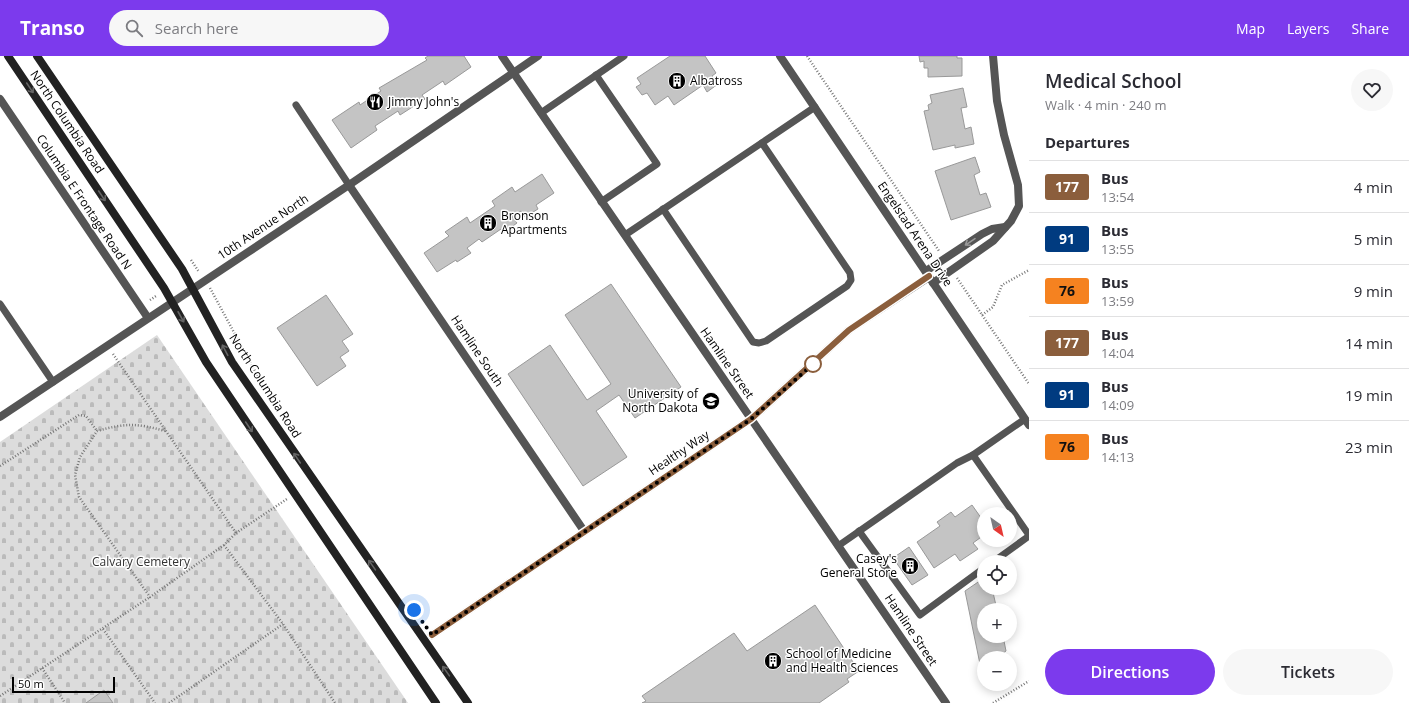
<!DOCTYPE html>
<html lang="en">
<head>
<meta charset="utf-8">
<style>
  body { margin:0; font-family:"Open Sans",sans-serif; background:#f7f7f7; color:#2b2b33; height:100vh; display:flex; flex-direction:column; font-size:15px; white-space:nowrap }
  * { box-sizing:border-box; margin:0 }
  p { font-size:13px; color:#7c7c81 }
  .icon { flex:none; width:22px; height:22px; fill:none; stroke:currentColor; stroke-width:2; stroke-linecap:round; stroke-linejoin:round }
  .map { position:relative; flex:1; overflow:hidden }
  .panel { display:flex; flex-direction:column; background:#fff; width:380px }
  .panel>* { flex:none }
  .badge { padding:0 8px; border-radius:3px; font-size:14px; line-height:26px }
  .needle { width:26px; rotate:146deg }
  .fabs { position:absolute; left:977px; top:451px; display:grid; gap:8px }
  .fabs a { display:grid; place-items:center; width:40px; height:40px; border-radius:50%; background:#fff; box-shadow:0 2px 10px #0003; font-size:20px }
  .scale { position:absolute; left:12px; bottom:10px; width:103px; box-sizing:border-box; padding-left:4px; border:2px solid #000; border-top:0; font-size:11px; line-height:14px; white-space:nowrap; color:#000; -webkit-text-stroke:3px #fff; paint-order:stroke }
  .you { position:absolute; width:20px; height:20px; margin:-10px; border:3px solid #fff; border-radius:50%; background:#1a73e8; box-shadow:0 0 0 6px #1a73e833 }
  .map>.badge { position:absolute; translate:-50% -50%; box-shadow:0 0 0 2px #fff }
  h2 { padding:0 16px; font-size:15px; line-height:36px }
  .round { display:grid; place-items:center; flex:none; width:42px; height:42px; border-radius:21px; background:#f7f7f7 }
  .head { display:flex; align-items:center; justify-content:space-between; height:68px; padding:0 16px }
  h1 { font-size:19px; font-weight:600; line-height:30px }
  .action { display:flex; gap:8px; margin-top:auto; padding:8px 16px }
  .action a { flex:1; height:46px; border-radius:24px; background:#7c3aed; color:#fff; font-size:16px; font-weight:600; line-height:46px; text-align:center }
  .action a+a { background:#f7f7f7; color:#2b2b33 }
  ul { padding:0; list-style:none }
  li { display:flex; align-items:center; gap:12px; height:52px; padding:0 16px; border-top:1px solid #e1e1e2 }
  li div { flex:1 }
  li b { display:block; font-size:15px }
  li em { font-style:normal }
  li .badge { min-width:44px; font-weight:700; text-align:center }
  header { display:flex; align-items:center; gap:24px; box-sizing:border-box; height:56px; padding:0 20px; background:#7c3aed; color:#fff }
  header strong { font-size:19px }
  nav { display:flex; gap:22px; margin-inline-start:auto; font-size:14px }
  .search { width:280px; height:36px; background:#f7f7f7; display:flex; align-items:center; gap:10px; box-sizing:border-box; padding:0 14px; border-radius:22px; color:#7c7c81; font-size:15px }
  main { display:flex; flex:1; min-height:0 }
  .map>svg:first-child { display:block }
  .cemetery { fill:url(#cemetery-stones) }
  .building { fill:#c4c4c4; stroke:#999 }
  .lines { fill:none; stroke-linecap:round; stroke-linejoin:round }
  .path { stroke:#777; stroke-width:2.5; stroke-dasharray:1 2; stroke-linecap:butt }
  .service { stroke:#555; stroke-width:7 }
  .minor { stroke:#555; stroke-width:8 }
  .secondary { stroke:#222; stroke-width:8 }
  .oneway { stroke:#646464 }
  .oneway2 { stroke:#999 }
  .line-casing { stroke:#fff; stroke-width:9 }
  .line { stroke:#8b5e3c; stroke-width:6 }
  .walk { stroke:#000; stroke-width:4; stroke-dasharray:0 7.2 }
  .stop-dot { fill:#fff; stroke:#8b5e3c; stroke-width:2 }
  .labels { text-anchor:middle; stroke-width:3; stroke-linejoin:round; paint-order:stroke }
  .poi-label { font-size:12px; fill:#000; stroke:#fff; text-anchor:start }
  .street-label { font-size:12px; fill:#000; stroke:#fff }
  .park-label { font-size:12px; fill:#333; stroke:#fff }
</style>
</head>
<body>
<header>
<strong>Transo</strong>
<div class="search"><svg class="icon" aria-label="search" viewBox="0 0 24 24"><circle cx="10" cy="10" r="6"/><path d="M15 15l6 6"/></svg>Search here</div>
<nav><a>Map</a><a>Layers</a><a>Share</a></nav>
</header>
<main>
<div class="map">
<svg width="1029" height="647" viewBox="0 0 1029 647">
  <defs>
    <pattern id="cemetery-stones" width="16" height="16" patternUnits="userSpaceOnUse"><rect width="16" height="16" fill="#dcdcdc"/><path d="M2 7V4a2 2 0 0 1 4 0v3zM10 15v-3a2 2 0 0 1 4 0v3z" fill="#bbb"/></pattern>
  </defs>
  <rect width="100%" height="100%" fill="#fff"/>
  <!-- cemetery -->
  <path class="cemetery" d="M157 279 408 647H0V386Z"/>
  <!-- building -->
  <g class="building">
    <path d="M428 0H464L471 11 445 29 443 25 422 39 425 43 400 59 398 55 375 70 377 74 351 92 332 64 359 46 360 49 381 35 379 32 427 4 425 2Z"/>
    <path d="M670 0H705L716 17 712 20 718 28 707 36 703 29 674 49 668 40 655 49 647 37 642 39 636 31 641 28 637 22Z"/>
    <path d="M919 0H957V2H962V20L928 21V12H924V5L920 6Z"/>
    <path d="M963 32 967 51 961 52 965 73 971 71 974 88 955 92V89L933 94 924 55 929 54 928 49 932 47 930 39Z"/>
    <path d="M975 101 980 116 974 119 980 139 986 137 991 151 951 164 935 115Z"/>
    <path d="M542 118 554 137 536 149 538 153 525 161 521 155 512 161 517 167 503 177 501 173 482 186 479 183 467 192 471 197 457 206 456 204 437 216 424 197 449 180 445 176 467 161 470 167 495 150 492 145 512 131 515 136Z"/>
    <path d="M611 228 681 331 635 362 619 339 596 355 627 401 583 430 508 318 550 289 587 344 611 328 565 259Z"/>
    <path d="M326 239 353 278 342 285 349 295 340 301 346 310 317 330 277 272Z"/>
    <path d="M972 449 984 466V479L973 487 978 493 960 505 955 498 934 512 917 486 940 470 937 466 951 456 955 461Z"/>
    <path d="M909 491 928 519 912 529 893 502Z"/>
    <path d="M984 522V532H992L997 554H984V580H1003L1006 595 997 602H984V611L981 613 965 535Z"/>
    <path d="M815 549 859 615 847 623 849 626 819 647H642L646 645 642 640 734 577 747 595Z"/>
    <path d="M104 634 113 647H86Z"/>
  </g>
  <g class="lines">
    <!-- path -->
    <g class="path">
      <path d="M807 0 939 195"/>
      <path d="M191 204 199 216"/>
      <path d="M957 222 1029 328"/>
      <path d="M210 232 263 330"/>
      <path d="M150 244 156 240"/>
      <path d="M982 259 993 251 1002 229 1029 214"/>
      <path d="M113 298 236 477 224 489 150 541 79 441 75 419 80 401 97 375C126 367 136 367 165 375"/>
      <path d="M0 410 79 359 86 360 97 375"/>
      <path d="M236 477 287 443"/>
      <path d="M224 489 283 568 335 647"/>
      <path d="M103 573 155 647"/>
      <path d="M42 612 65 647"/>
      <path d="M0 640 150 541"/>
      <path d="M169 647 283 568"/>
      <path d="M993 647 1029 625"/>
    </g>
    <!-- service -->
    <g class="service">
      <path d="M596 19 657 108 601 146"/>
      <path d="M296 49 349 129"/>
      <path d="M541 57 624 0"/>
      <path d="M663 153 753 286 759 287 766 285 847 230 851 224 850 217 762 87"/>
      <path d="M625 179 815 51"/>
      <path d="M0 248 53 326"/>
      <path d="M1025 363 973 399 1029 479"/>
      <path d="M859 475 920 559 984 512"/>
      <path d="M838 490 957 407 973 399"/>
      <path d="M993 506 1029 480"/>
    </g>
    <!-- minor -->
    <g class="minor">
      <path d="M502 0 946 647"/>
      <path d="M780 0 1029 369"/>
      <path d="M0 43 148 262"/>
      <path d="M349 129 584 475"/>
      <path d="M926 215 982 178 992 173 1005 171"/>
      <path d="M933 227 993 185 1011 165 1019 150 1018 129 1004 79 997 45 993 0"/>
      <path d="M0 361 349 129 538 0"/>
      <path d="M432 579 751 363 849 274 929 221"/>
    </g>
    <!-- secondary -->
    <g class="secondary">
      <path d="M8 0 164 232 206 306 436 647"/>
      <path d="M37 0 182 213 232 306 468 647"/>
    </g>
  </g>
  <!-- one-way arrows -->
  <defs><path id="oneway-shaft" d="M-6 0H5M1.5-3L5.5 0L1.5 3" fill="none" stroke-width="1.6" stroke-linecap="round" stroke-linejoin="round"/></defs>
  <g class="oneway">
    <use href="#oneway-shaft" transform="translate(30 32) rotate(56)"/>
    <use href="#oneway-shaft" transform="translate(102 140) rotate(56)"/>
    <use href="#oneway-shaft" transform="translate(181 261) rotate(61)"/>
    <use href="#oneway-shaft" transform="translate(225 294) rotate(-118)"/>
    <use href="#oneway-shaft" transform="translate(249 371) rotate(56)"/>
    <use href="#oneway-shaft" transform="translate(297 402) rotate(-124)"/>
    <use href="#oneway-shaft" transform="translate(372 509) rotate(-125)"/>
    <use href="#oneway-shaft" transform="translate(446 615) rotate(-125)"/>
  </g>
  <use class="oneway2" href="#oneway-shaft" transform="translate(970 186) rotate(146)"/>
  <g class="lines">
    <defs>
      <path id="line" d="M432 579 751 363 849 274 929 220"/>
    </defs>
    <!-- line casing -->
    <use href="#line" class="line-casing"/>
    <!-- line -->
    <use href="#line" class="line"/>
    <!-- walk -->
    <path class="walk" d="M414 554 432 579 751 363 813 308"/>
  </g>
  <!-- icons -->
  <defs>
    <symbol id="building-disc" viewBox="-11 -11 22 22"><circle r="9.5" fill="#000" stroke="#fff"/><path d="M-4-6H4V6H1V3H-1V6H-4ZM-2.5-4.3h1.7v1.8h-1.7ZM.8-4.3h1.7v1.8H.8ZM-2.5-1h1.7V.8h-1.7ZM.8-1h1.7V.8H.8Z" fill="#fff"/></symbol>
    <symbol id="restaurant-disc" viewBox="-11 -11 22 22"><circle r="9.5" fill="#000" stroke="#fff"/><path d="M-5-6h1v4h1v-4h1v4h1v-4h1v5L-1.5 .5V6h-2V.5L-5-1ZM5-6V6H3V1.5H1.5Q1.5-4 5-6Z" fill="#fff"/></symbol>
    <symbol id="university-disc" viewBox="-11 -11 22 22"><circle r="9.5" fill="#000" stroke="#fff"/><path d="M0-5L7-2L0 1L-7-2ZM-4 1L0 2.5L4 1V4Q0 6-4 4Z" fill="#fff"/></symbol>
  </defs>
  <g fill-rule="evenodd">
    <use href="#building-disc" x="667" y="15" width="20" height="20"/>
    <use href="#restaurant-disc" x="365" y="36" width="20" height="20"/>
    <use href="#building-disc" x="478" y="157" width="20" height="20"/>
    <use href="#university-disc" x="701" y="335" width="20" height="20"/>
    <use href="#building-disc" x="900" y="500" width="20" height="20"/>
    <use href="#building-disc" x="763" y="595" width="20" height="20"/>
  </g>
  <!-- markers -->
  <circle class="stop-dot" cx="813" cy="308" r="8"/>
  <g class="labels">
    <!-- poi labels -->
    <g class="poi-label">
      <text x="690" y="29">Albatross</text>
      <text x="388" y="50">Jimmy John's</text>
      <text x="501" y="164">Bronson<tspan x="501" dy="14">Apartments</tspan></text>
      <text x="698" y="342" text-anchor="end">University of<tspan x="698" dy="14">North Dakota</tspan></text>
      <text x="897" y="507" text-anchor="end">Casey's<tspan x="897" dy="14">General Store</tspan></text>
      <text x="786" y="602">School of Medicine<tspan x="786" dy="14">and Health Sciences</tspan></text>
    </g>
    <!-- street labels -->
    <g class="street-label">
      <text transform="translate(67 66) rotate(56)" y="4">North Columbia Road</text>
      <text transform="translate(84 146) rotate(56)" y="4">Columbia E Frontage Road N</text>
      <text transform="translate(263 171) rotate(-34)" y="4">10th Avenue North</text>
      <text transform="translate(915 178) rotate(56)" y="4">Engelstad Arena Drive</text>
      <text transform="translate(477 295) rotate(56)" y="4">Hamline South</text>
      <text transform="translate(727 307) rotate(55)" y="4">Hamline Street</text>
      <text transform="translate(265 330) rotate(57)" y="4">North Columbia Road</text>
      <text transform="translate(679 397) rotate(-34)" y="4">Healthy Way</text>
      <text transform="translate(911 574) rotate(56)" y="4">Hamline Street</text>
    </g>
    <!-- park labels -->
    <g class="park-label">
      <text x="141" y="510">Calvary Cemetery</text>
    </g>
  </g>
</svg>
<div class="fabs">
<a><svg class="needle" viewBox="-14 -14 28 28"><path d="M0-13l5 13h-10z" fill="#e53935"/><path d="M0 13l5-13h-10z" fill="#7c7c81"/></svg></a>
<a><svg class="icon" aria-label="locate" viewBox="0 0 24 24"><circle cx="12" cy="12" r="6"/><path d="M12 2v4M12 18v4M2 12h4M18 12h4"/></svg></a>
<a>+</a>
<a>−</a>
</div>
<div class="scale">50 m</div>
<div class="you" style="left:414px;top:554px"></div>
</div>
<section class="panel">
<div class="head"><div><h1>Medical School</h1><p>Walk · 4 min · 240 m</p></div><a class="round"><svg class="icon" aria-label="heart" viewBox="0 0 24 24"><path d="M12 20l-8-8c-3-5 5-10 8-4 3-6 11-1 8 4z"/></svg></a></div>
<h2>Departures</h2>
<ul>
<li><span class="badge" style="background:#8b5e3c;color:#fff">177</span><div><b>Bus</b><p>13:54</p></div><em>4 min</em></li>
<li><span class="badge" style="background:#003b80;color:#fff">91</span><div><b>Bus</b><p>13:55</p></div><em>5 min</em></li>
<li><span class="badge" style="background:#f58220;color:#111">76</span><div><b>Bus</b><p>13:59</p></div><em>9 min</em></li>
<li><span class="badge" style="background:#8b5e3c;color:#fff">177</span><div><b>Bus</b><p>14:04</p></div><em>14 min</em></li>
<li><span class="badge" style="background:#003b80;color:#fff">91</span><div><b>Bus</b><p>14:09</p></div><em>19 min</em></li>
<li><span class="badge" style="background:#f58220;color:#111">76</span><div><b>Bus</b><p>14:13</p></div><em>23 min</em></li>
</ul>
<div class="action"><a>Directions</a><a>Tickets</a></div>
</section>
</main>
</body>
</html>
